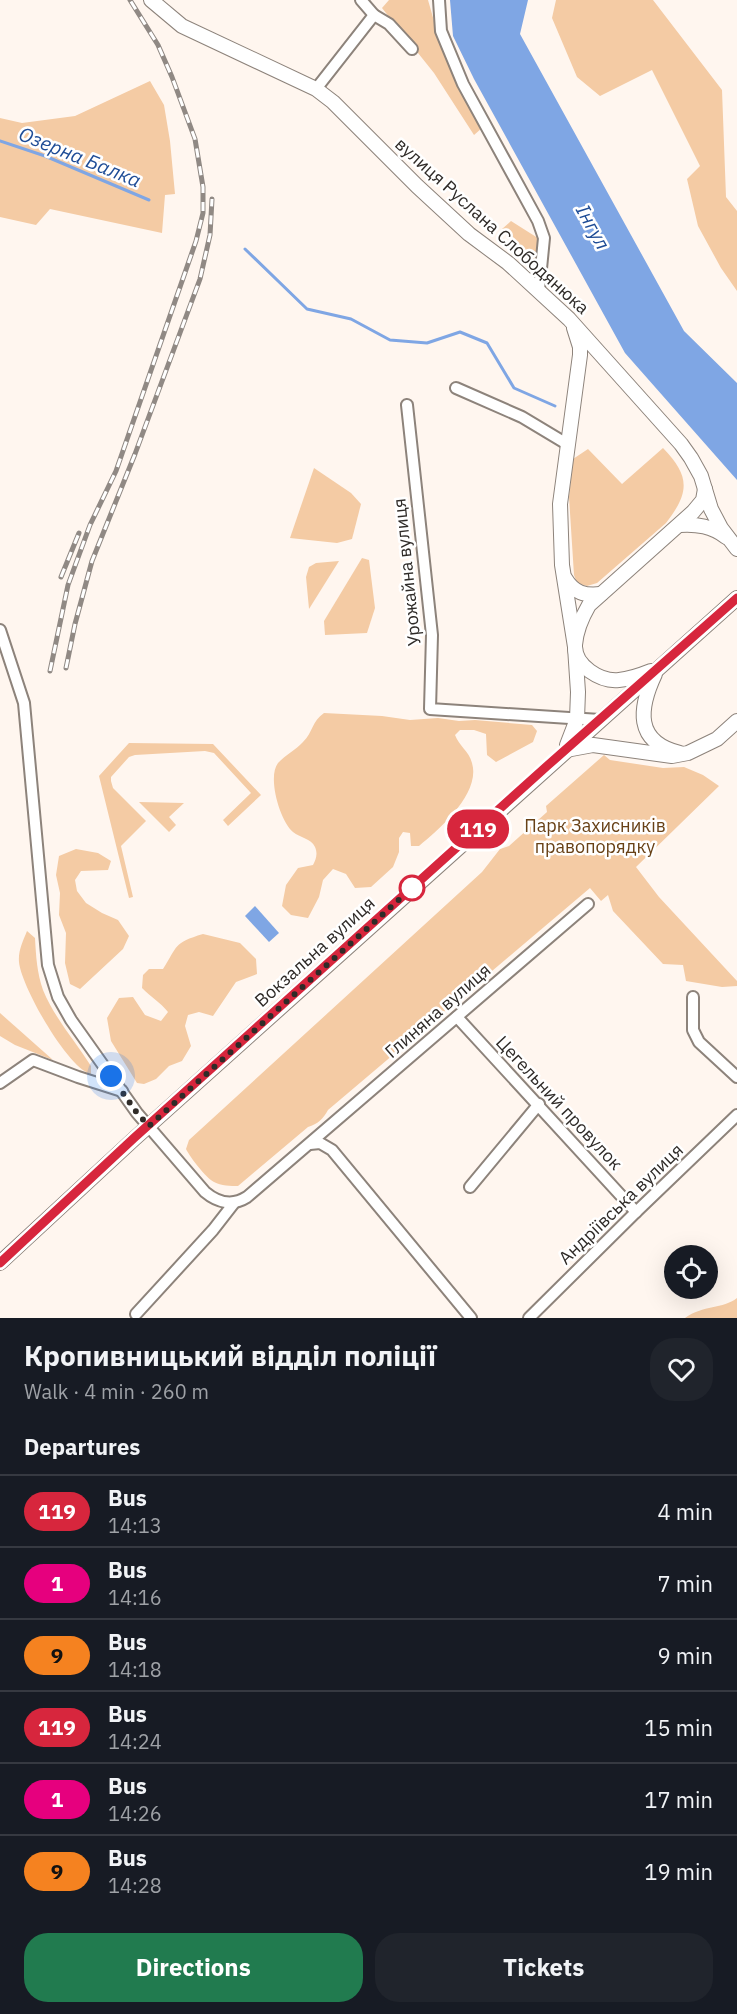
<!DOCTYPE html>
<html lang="en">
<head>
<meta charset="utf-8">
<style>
  body { margin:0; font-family:"IBM Plex Sans",sans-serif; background:#20242c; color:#f1f3f6; height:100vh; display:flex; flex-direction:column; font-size:22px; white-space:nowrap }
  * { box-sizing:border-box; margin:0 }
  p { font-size:20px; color:#9ea1a6 }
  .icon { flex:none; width:33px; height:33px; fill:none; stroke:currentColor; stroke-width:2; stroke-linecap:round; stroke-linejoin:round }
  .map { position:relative; height:1318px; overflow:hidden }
  .side { display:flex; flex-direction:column; background:#171b24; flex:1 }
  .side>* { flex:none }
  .badge { padding:0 12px; border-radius:20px; font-size:21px; line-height:39px }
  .buttons { position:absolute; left:664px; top:1245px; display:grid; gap:12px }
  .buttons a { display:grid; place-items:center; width:54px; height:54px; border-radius:50%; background:#171b24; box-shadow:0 6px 24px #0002; font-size:30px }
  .you { position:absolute; width:30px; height:30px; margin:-15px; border:4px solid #fff; border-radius:50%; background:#1a73e8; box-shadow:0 0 0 9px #1a73e833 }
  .map>.badge { position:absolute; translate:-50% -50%; box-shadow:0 0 0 3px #fff }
  h2 { padding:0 24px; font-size:22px; line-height:54px }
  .round { display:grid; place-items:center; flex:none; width:63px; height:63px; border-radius:24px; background:#20242c }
  .head { display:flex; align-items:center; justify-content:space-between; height:102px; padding:0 24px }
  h1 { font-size:28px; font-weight:700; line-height:45px }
  .cta { display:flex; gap:12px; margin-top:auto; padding:12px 24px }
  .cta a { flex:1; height:69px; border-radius:24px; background:#217b4f; color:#fff; font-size:24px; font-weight:700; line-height:69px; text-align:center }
  .cta a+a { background:#20242c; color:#f1f3f6 }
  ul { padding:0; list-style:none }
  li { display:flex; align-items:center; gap:18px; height:72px; padding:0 24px; border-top:2px solid #363941 }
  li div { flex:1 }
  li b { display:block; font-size:22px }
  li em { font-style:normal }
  li .badge { min-width:66px; font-weight:700; text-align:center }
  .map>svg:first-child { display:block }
  .green { fill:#f4cba4 }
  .water { fill:#7fa6e4 }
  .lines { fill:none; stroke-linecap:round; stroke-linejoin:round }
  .stream { stroke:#7fa6e4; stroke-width:3 }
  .minor-casing { stroke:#8d837b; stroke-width:14 }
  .major-casing { stroke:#8d837b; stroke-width:16 }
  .minor { stroke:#fff; stroke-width:10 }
  .major { stroke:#fff; stroke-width:14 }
  .rail-casing { stroke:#908984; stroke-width:5 }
  .rail { stroke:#fff; stroke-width:3; stroke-dasharray:9; stroke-linecap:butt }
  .line-casing { stroke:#fff; stroke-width:14 }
  .line { stroke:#d7263d; stroke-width:9 }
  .walk { stroke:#2f2b28; stroke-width:6; stroke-dasharray:0 10.8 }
  .stop-dot { fill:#fff; stroke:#d7263d; stroke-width:3 }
  .labels { text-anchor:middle; stroke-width:5; stroke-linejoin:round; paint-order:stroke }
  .street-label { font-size:18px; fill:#2f2b28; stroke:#fff }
  .park-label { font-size:18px; fill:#684116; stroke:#fff }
  .water-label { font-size:20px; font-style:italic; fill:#1e4c96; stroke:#fff }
</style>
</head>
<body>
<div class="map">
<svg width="737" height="1318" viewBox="0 0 737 1318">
  <rect width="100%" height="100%" fill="#fff6ef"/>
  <!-- green -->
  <g class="green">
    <path d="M389 0H428L438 35 482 128 474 135 434 73 382 8Z"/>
    <path d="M556 0H653L722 90 726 197 737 211V291L721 268 698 226 687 179 700 166 652 70 600 96 577 77 552 18Z"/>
    <path d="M150 81 164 105 170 141 175 194 165 195 162 233 50 209 36 225 0 217V118L22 123 75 116Z"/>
    <path d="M511 221 541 240 538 269 520 254 513 239 502 229Z"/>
    <path d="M663 448C690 476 690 492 666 523L597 583 587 586 577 583 574 575 569 497 573 459 588 449 622 484Z"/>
    <path d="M314 468 351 493 361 504 352 539 337 543 290 538Z"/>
    <path d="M362 558 369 560 375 608 367 633 325 635 324 621Z"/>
    <path d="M339 561 309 609 306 577 309 567 316 563Z"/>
    <path d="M324 713 382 716 410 720 438 718 459 721 475 720 532 725 537 731 533 742 496 762 487 755 486 734 474 730H460L455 735C459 746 469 751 472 763 481 793 440 829 419 846H411L410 833 403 832 399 838V852L393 867 371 887 355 888 346 874 333 869 323 880 319 897 308 918 291 915 282 906 286 885 298 868 313 865C316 859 318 854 315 847 311 838 300 838 293 832 280 821 267 777 278 763 285 755 296 750 303 742 313 732 312 721 324 713Z"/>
    <path d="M129 743 213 744 261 795 228 826 223 820 251 793 214 753 205 751 135 755 129 757 111 777V781L113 788 146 821 121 846 133 897 129 898 99 776Z"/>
    <path d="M604 755 610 760 663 768 684 767 703 775 719 786 636 867 659 897 737 981V986L722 987 686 981 683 965 663 964 613 911 608 895 601 901 590 888 328 1110C323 1119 318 1124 308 1127L238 1186C231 1186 221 1186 214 1182 206 1178 190 1157 186 1149L189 1140 482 872 500 849 509 846 547 812 546 806Z"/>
    <path d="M139 802 184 803 169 817 176 825 169 832Z"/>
    <path d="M76 849 98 853 111 861 108 870 81 871 75 880 77 891 86 903 102 913 118 920 129 936 123 949 80 989 70 984 65 963 66 933 59 915 60 893 56 875 59 856Z"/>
    <path d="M27 931 35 938C36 956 37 973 43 990 54 1017 75 1041 91 1066V1074C68 1069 21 986 19 962 18 951 23 941 27 931Z"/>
    <path d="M203 934 240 943 256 959 257 974 236 982 213 1016 199 1012 188 1015 185 1026 191 1046 182 1061 169 1066 156 1079 144 1084 137 1083 111 1041 107 1018 119 998 133 997 145 1015 161 1021 168 1012C160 1002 151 997 142 988L143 975 149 969H163C178 946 173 943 203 934Z"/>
    <path d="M0 1013 53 1060 15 1045 0 1036Z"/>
    <path d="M737 1298V1318H685C703 1305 723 1309 737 1298Z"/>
  </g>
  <!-- water -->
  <g class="water">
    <path d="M450 0H528L520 34 684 331 737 383V480L625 353 474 79 453 36Z"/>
    <path d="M255 906 279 933 269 942 245 916Z"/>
  </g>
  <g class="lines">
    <!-- stream -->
    <g class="stream">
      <path d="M0 141 45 156 149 200"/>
      <path d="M245 249 307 309 351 319 390 340 427 343 460 332 487 343 514 388 555 406"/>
    </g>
    <defs>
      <g id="minor">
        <path d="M361 0 374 15 389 24 412 49"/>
        <path d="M439 0 441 31 463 84 538 221 544 238 539 289"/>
        <path d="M316 89 374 15"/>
        <path d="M456 388 522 417 567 444"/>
        <path d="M407 405 432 635 430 709 600 720"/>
        <path d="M0 630 24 703 48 965 58 997 71 1020 137 1113 205 1192C218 1203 233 1206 247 1197L588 904"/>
        <path d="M693 997V1030L699 1042 737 1077"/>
        <path d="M457 1017 636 1212"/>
        <path d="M0 1083 33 1060 78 1077 122 1091"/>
        <path d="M310 1144 320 1143 332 1150 471 1318"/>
        <path d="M470 1187 539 1104"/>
        <path d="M136 1314 213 1230 234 1203"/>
        <path d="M529 1318 636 1212 737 1115"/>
      </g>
      <g id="major">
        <path d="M151 0 182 26 316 89 333 102 417 186 469 234 508 263 569 319 681 444 691 458 701 476 711 509 721 528 737 549"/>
        <path d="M680 525C697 524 712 526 726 537"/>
        <path d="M565 578C574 593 585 596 601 594"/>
        <path d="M651 671C641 675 630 679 619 680 601 682 574 666 575 645 576 632 582 617 589 605L693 512 703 500 705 489"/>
        <path d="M655 674C639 708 634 742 680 753"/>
        <path d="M567 745 577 719 578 692 575 647 562 565 560 504 580 355V347L574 328"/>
        <path d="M566 750 593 745 672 756 688 753 717 739 737 721"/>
        <path d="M0 1263 134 1139 737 598"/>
      </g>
    </defs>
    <!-- minor casing -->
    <use href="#minor" class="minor-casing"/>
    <!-- major casing -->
    <use href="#major" class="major-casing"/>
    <!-- minor -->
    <use href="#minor" class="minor"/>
    <!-- major -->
    <use href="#major" class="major"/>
    <defs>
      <g id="rail">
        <path d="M61 577 79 533"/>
        <path d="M66 668 75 624 92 561 135 454 200 279 210 235 212 199"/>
        <path d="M50 671 68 585 90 525 116 471 196 241 203 213V187L195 139 172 77 158 45 130 0"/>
      </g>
    </defs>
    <!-- rail casing -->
    <use href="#rail" class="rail-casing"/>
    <!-- rail -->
    <use href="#rail" class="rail"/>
  </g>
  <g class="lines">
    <defs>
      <path id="line" d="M0 1263 134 1138 547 766 737 598"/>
    </defs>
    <!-- line casing -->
    <use href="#line" class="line-casing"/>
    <!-- line -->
    <use href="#line" class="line"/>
    <!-- walk -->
    <path class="walk" d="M111 1076 137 1113 149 1126 412 888"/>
  </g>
  <!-- markers -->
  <circle class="stop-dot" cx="412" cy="888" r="12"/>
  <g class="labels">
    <!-- street labels -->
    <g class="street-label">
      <text transform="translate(492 226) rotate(42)" y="6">вулиця Руслана Слободянюка</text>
      <text transform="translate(407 572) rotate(-96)" y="6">Урожайна вулиця</text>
      <text transform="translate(315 952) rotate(-42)" y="6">Вокзальна вулиця</text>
      <text transform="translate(438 1011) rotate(-41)" y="6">Глиняна вулиця</text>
      <text transform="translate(559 1103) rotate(47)" y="6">Цегельний провулок</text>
      <text transform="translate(621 1204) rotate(-44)" y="6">Андріївська вулиця</text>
    </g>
    <!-- park labels -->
    <g class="park-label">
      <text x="595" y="832">Парк Захисників<tspan x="595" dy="21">правопорядку</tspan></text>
    </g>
    <!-- water labels -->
    <g class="water-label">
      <text transform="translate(80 157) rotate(22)" y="7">Озерна Балка</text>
      <text transform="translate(593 227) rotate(61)" y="7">Інгул</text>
    </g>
  </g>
</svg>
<div class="buttons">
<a><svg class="icon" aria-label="locate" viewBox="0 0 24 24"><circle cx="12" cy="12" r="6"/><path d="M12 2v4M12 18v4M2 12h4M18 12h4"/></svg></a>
</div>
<div class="you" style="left:111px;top:1076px"></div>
<b class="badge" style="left:478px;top:829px;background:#d7263d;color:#fff">119</b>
</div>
<section class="side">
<div class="head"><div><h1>Кропивницький відділ поліції</h1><p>Walk · 4 min · 260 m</p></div><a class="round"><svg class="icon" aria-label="heart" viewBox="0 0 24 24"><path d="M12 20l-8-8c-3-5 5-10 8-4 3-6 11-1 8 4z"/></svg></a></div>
<h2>Departures</h2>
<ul>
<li><span class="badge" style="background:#d7263d;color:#fff">119</span><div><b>Bus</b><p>14:13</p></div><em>4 min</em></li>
<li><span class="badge" style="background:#e6007e;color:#fff">1</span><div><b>Bus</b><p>14:16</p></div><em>7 min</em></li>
<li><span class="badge" style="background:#f58220;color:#111">9</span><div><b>Bus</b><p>14:18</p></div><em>9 min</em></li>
<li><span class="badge" style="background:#d7263d;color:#fff">119</span><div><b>Bus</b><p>14:24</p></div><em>15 min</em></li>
<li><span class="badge" style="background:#e6007e;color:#fff">1</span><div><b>Bus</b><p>14:26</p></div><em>17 min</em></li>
<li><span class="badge" style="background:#f58220;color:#111">9</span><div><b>Bus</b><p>14:28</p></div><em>19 min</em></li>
</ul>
<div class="cta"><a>Directions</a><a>Tickets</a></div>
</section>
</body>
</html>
